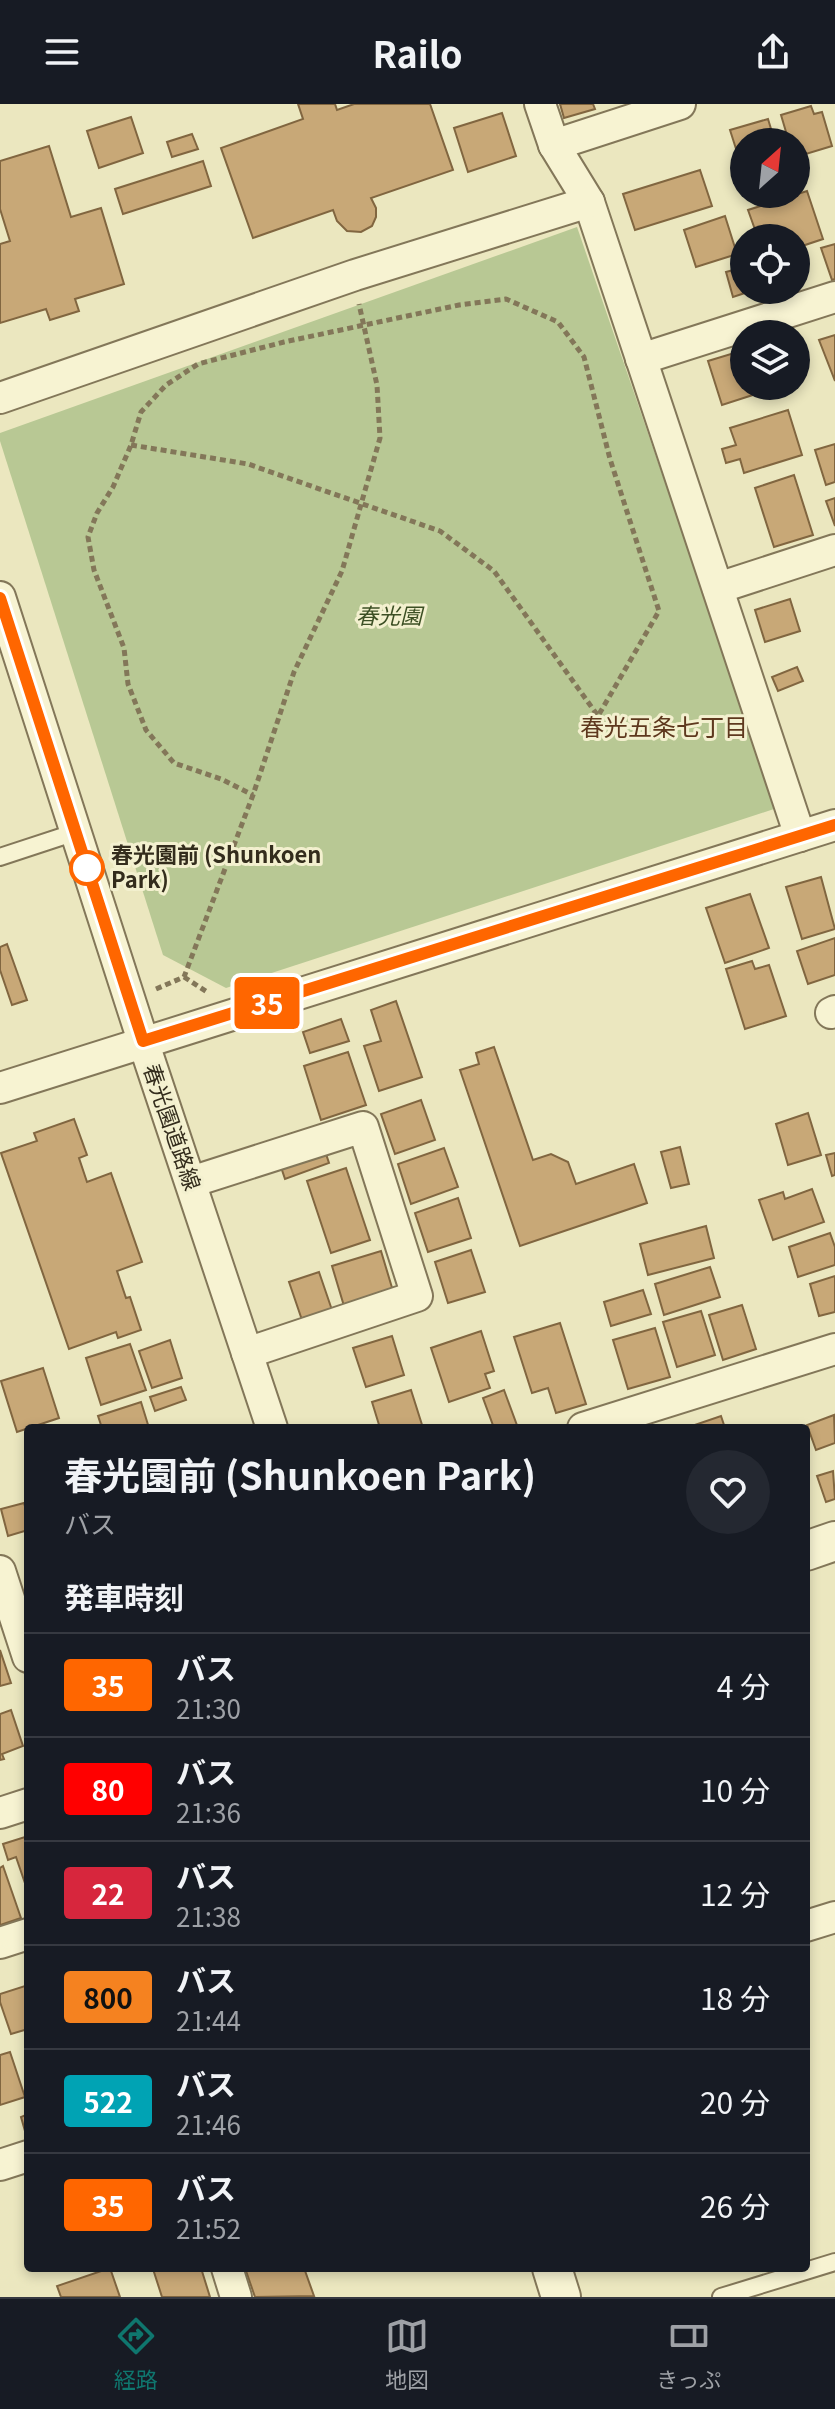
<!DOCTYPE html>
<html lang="ja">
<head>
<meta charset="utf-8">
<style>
  body { margin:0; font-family:Georgia,"Noto Sans JP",serif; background:#242831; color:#f1f3f6; height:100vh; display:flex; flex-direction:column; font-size:30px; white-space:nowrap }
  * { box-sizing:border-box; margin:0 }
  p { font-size:26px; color:#9ea1a6 }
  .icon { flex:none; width:44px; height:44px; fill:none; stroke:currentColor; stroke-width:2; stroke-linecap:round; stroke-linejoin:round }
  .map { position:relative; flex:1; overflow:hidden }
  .sheet { position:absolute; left:24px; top:1320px; width:786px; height:848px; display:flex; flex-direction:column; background:#171b24; border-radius:8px; box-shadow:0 4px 12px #0003 }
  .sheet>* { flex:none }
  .badge { padding:0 16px; border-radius:6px; font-size:28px; line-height:52px }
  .needle { width:52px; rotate:27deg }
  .controls { position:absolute; left:730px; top:24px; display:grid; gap:16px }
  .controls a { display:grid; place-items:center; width:80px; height:80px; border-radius:50%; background:#171b24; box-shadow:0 4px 12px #0003; font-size:40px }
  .map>.badge { position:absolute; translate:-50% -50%; box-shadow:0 0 0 4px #fff }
  h2 { padding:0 40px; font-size:30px; line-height:72px }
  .round { display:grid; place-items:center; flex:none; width:84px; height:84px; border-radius:42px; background:#242831 }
  .head { display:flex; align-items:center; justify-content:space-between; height:136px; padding:0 40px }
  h1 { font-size:38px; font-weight:700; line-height:60px }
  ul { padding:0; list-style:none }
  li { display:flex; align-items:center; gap:24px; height:104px; padding:0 40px; border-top:2px solid #363941 }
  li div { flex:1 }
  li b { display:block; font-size:30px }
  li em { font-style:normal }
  li .badge { min-width:88px; font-weight:700; text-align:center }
  header { display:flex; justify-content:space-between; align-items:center; height:104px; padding:0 40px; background:#171b24; font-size:36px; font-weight:700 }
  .tabs { display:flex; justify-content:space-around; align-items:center; height:112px; border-top:2px solid #363941; background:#171b24; font-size:22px; color:#9ea1a6 }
  .tabs a { display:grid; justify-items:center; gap:4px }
  .tabs .on { color:#0f766e }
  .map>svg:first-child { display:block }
  .green { fill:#b8c894 }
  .building { fill:#c8a877; stroke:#816640; stroke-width:2 }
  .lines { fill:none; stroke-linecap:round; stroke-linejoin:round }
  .service-casing { stroke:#837759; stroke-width:20 }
  .minor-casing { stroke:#837759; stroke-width:34 }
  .tertiary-casing { stroke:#837759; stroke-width:42 }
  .path { stroke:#837759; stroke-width:5; stroke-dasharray:6 4; stroke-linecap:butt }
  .service { stroke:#f7f3d2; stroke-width:16 }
  .minor { stroke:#f7f3d2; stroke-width:30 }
  .tertiary { stroke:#f7f3d2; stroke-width:38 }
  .line-casing { stroke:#fff; stroke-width:18 }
  .line { stroke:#f60; stroke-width:12 }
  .stop-dot { fill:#fff; stroke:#f60; stroke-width:4 }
  .labels { text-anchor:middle; stroke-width:6; stroke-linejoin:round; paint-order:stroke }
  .park-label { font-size:22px; font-style:italic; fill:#3c4f24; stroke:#f3f0cf }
  .stop-label { font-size:22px; font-weight:bold; fill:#332c1c; stroke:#f3f0cf; text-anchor:start }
  .street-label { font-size:22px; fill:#332c1c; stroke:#f3f0cf }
  .neighbourhood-label { font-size:24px; fill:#5e381e; stroke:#f3f0cf }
</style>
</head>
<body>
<header><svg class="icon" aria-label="menu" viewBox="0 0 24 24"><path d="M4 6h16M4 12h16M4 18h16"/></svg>Railo<svg class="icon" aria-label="share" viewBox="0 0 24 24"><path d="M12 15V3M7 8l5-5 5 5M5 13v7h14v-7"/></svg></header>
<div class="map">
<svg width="835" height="2193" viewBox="0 0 835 2193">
  <rect width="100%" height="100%" fill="#ebe7bf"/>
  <!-- green -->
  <path class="green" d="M577 123 777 704 226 884 163 851 0 337V329Z"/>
  <!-- building -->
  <g class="building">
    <path d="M298 0H335L337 6 354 0H430L453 66 371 94 376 104V113L372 122 361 128 347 127 337 117 333 106 253 134 221 44 303 15Z"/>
    <path d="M560 0H593L595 5 564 14Z"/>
    <path d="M811 2 814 10 822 8 832 42 796 53V38H789L781 11Z"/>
    <path d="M502 9 516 52 468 68 454 24Z"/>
    <path d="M131 13 143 49 99 64 87 27Z"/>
    <path d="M768 15 775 38H744V70L730 26Z"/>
    <path d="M192 30 198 45 172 53 167 38Z"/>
    <path d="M49 42 71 113 101 104 124 180 75 195 79 207 50 216 46 205 0 219V140L10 137 0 105V57Z"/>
    <path d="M203 57 211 82 123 110 115 85Z"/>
    <path d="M700 66 712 102 635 126 623 90Z"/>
    <path d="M807 87 823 135 796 144V134H758L748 106Z"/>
    <path d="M725 112 737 150 696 163 684 126Z"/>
    <path d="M835 140V175L832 176 821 144Z"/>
    <path d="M744 163V186H754L733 193 726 168Z"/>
    <path d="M835 231V277L819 236Z"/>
    <path d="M744 246V282H763L765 287 722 301 708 257Z"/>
    <path d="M788 306 802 351 744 369 740 355 726 359 722 345 736 341 730 324Z"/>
    <path d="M835 340V378L826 381 815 346Z"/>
    <path d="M794 371 813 431 774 443 755 384Z"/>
    <path d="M835 394V422L826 397Z"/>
    <path d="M790 495 800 527 765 538 755 506Z"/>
    <path d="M797 563 803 577 778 587 772 573Z"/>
    <path d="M821 773 835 825 802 835 786 783Z"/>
    <path d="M750 790 769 844 725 859 706 804Z"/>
    <path d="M835 834V871L808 880 797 847Z"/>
    <path d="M7 840 27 896 12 901 0 866V843Z"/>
    <path d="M752 857 755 865 769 861 786 912 745 925 726 865Z"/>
    <path d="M396 897 422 973 379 987 364 942 381 937 371 906Z"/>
    <path d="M341 915 349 937 310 949 303 928Z"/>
    <path d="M494 943 533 1056 551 1050 568 1058 576 1080 634 1060 647 1099 520 1142 460 966 479 960 476 949Z"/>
    <path d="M348 948 366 1001 321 1016 304 962Z"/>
    <path d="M421 996 435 1036 395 1050 381 1010Z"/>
    <path d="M808 1009 821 1051 788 1061 776 1020Z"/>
    <path d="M74 1015 87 1051 79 1054 87 1078 111 1069 142 1158 117 1167 126 1194 130 1193 141 1226 118 1234 116 1228 69 1245 1 1049 37 1037 34 1029Z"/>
    <path d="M680 1043 689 1080 671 1084 661 1048Z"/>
    <path d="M324 1044 329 1059 285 1075 280 1060Z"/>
    <path d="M444 1044 458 1083 411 1100 398 1060Z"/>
    <path d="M835 1049V1071L832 1072 826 1051Z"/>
    <path d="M346 1064 370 1136 331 1149 307 1077Z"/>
    <path d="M812 1085 824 1118 773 1136 759 1096 783 1088 785 1095Z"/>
    <path d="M458 1094 471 1134 428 1148 415 1109Z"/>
    <path d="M706 1122 714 1154 648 1171 640 1140Z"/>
    <path d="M830 1129 835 1143V1161L798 1173 789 1143Z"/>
    <path d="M471 1146 485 1188 448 1199 435 1158Z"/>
    <path d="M381 1147 393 1187 344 1202 332 1162Z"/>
    <path d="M710 1163 720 1193 664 1211 655 1180Z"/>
    <path d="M319 1168 332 1206 302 1216 289 1178Z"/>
    <path d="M835 1172V1208L819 1212 810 1180Z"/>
    <path d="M643 1186 651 1210 611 1222 604 1198Z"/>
    <path d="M742 1201 756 1245 723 1256 709 1211Z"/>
    <path d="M701 1207 715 1251 677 1263 663 1218Z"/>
    <path d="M560 1219 586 1300 556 1309 548 1284 532 1289 514 1233Z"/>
    <path d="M655 1224 670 1273 628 1285 613 1236Z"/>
    <path d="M481 1227 494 1267 485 1270 490 1284 449 1298 431 1244Z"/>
    <path d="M392 1232 404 1271 366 1283 353 1244Z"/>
    <path d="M170 1236 182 1274 152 1284 139 1247Z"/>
    <path d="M130 1240 146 1286 101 1301 86 1254Z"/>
    <path d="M43 1264 59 1314 17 1328 1 1277Z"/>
    <path d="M181 1283 186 1296 155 1307 150 1293Z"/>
    <path d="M411 1286 423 1324H380L372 1298Z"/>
    <path d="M504 1286 518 1324H494L483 1294Z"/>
    <path d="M141 1298 149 1324H102L98 1312Z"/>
    <path d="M834 1311 835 1339 816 1346 807 1321Z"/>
    <path d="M721 1312 725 1324H686Z"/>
    <path d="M833 1367 835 1395 826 1398 817 1372Z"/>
    <path d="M24 1399 28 1412V1426L8 1432 1 1405Z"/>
    <path d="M0 1546 11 1579 0 1582Z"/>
    <path d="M11 1606 23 1642 2 1650 4 1655 0 1656V1610Z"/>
    <path d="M28 1732V1788L16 1753 8 1756 3 1740Z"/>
    <path d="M3 1762 21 1814 0 1821V1764Z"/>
    <path d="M28 1881V1925L11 1930 0 1898V1890Z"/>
    <path d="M10 1948 25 1993 0 2001V1951Z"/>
    <path d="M28 2010V2034H27L21 2013Z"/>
    <path d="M110 2164 120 2193H61L57 2182Z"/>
    <path d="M201 2164 210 2193H162L153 2165Z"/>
    <path d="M245 2164H304L314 2192 255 2193Z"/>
  </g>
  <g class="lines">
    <defs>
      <g id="service">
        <path d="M0 753 76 728"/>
        <path d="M721 2193 835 2158"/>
      </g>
      <g id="minor">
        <path d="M540 0 554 41 589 98 800 732"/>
        <path d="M554 41 680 0"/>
        <path d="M641 255 835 193"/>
        <path d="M0 294 355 171 589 98"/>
        <path d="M718 484 835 446"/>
        <path d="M0 493 143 937 272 1324"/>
        <path d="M831 909 835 907"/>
        <path d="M0 984 835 721"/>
        <path d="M191 1078 363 1023 417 1192 247 1249"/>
        <path d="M583 1324 835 1245"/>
        <path d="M0 1467 28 1553"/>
        <path d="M0 1709 28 1700"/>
        <path d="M806 1822 835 1813"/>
        <path d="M0 1839 28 1830"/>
        <path d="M0 2061 28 2052"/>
        <path d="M227 2164 236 2193"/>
      </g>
      <g id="tertiary">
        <path d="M806 1447 835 1437"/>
        <path d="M552 2164 561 2193"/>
      </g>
    </defs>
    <!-- service casing -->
    <use href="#service" class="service-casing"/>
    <!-- minor casing -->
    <use href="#minor" class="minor-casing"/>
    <!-- tertiary casing -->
    <use href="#tertiary" class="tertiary-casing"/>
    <!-- path -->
    <g class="path">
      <path d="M131 341 248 360 440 427 494 467 598 612 659 507 610 355 584 253 558 218 506 195 459 201 284 238 198 260 166 281 141 308 131 341 113 383 97 409 88 433 94 466 124 544 128 580 146 626 174 659 221 675 253 691"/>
      <path d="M184 873 207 888"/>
      <path d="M156 885 184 873 253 691 294 568 342 467 380 334 377 281 359 200"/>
    </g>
    <!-- service -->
    <use href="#service" class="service"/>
    <!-- minor -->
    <use href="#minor" class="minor"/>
    <!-- tertiary -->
    <use href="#tertiary" class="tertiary"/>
  </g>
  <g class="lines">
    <defs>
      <path id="line" d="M0 494 143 937 835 721"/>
    </defs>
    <!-- line casing -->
    <use href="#line" class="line-casing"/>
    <!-- line -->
    <use href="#line" class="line"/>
  </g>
  <!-- markers -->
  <circle class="stop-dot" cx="87" cy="764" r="16"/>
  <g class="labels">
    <!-- park labels -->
    <g class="park-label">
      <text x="389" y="520">春光園</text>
    </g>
    <!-- stop labels -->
    <g class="stop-label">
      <text x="111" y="759">春光園前 (Shunkoen<tspan x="111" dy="25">Park)</tspan></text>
    </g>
    <!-- street labels -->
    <g class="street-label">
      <text transform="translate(172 1023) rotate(71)" y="8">春光園道路線</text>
    </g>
    <!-- neighbourhood labels -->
    <g class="neighbourhood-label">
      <text x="664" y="632">春光五条七丁目</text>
    </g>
  </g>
</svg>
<div class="controls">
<a><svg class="needle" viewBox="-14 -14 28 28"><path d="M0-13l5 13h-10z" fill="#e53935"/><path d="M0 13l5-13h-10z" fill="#9ea1a6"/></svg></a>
<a><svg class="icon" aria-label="locate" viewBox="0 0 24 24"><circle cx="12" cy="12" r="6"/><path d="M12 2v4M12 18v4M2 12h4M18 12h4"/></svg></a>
<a><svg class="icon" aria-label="layers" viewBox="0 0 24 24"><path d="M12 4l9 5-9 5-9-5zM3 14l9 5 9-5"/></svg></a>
</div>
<b class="badge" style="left:267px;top:899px;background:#f60;color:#fff">35</b>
<section class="sheet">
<div class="head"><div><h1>春光園前 (Shunkoen Park)</h1><p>バス</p></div><a class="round"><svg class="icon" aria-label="heart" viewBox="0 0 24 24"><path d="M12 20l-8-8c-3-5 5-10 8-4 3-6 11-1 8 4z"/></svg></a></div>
<h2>発車時刻</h2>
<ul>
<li><span class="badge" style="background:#f60;color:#fff">35</span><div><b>バス</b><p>21:30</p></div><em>4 分</em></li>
<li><span class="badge" style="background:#f00;color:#fff">80</span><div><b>バス</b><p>21:36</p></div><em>10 分</em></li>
<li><span class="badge" style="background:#d7263d;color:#fff">22</span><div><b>バス</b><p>21:38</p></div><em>12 分</em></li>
<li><span class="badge" style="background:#f58220;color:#111">800</span><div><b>バス</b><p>21:44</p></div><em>18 分</em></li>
<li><span class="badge" style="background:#00a3b4;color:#fff">522</span><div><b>バス</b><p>21:46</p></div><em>20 分</em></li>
<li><span class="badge" style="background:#f60;color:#fff">35</span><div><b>バス</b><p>21:52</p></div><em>26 分</em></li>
</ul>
</section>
</div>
<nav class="tabs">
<a class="on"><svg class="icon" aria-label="directions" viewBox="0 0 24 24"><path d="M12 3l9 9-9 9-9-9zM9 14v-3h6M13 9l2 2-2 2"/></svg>経路</a>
<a><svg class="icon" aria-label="map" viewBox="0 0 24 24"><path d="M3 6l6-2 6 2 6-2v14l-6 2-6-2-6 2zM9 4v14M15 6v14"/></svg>地図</a>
<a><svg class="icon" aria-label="tickets" viewBox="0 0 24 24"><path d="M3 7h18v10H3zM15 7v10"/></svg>きっぷ</a>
</nav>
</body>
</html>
